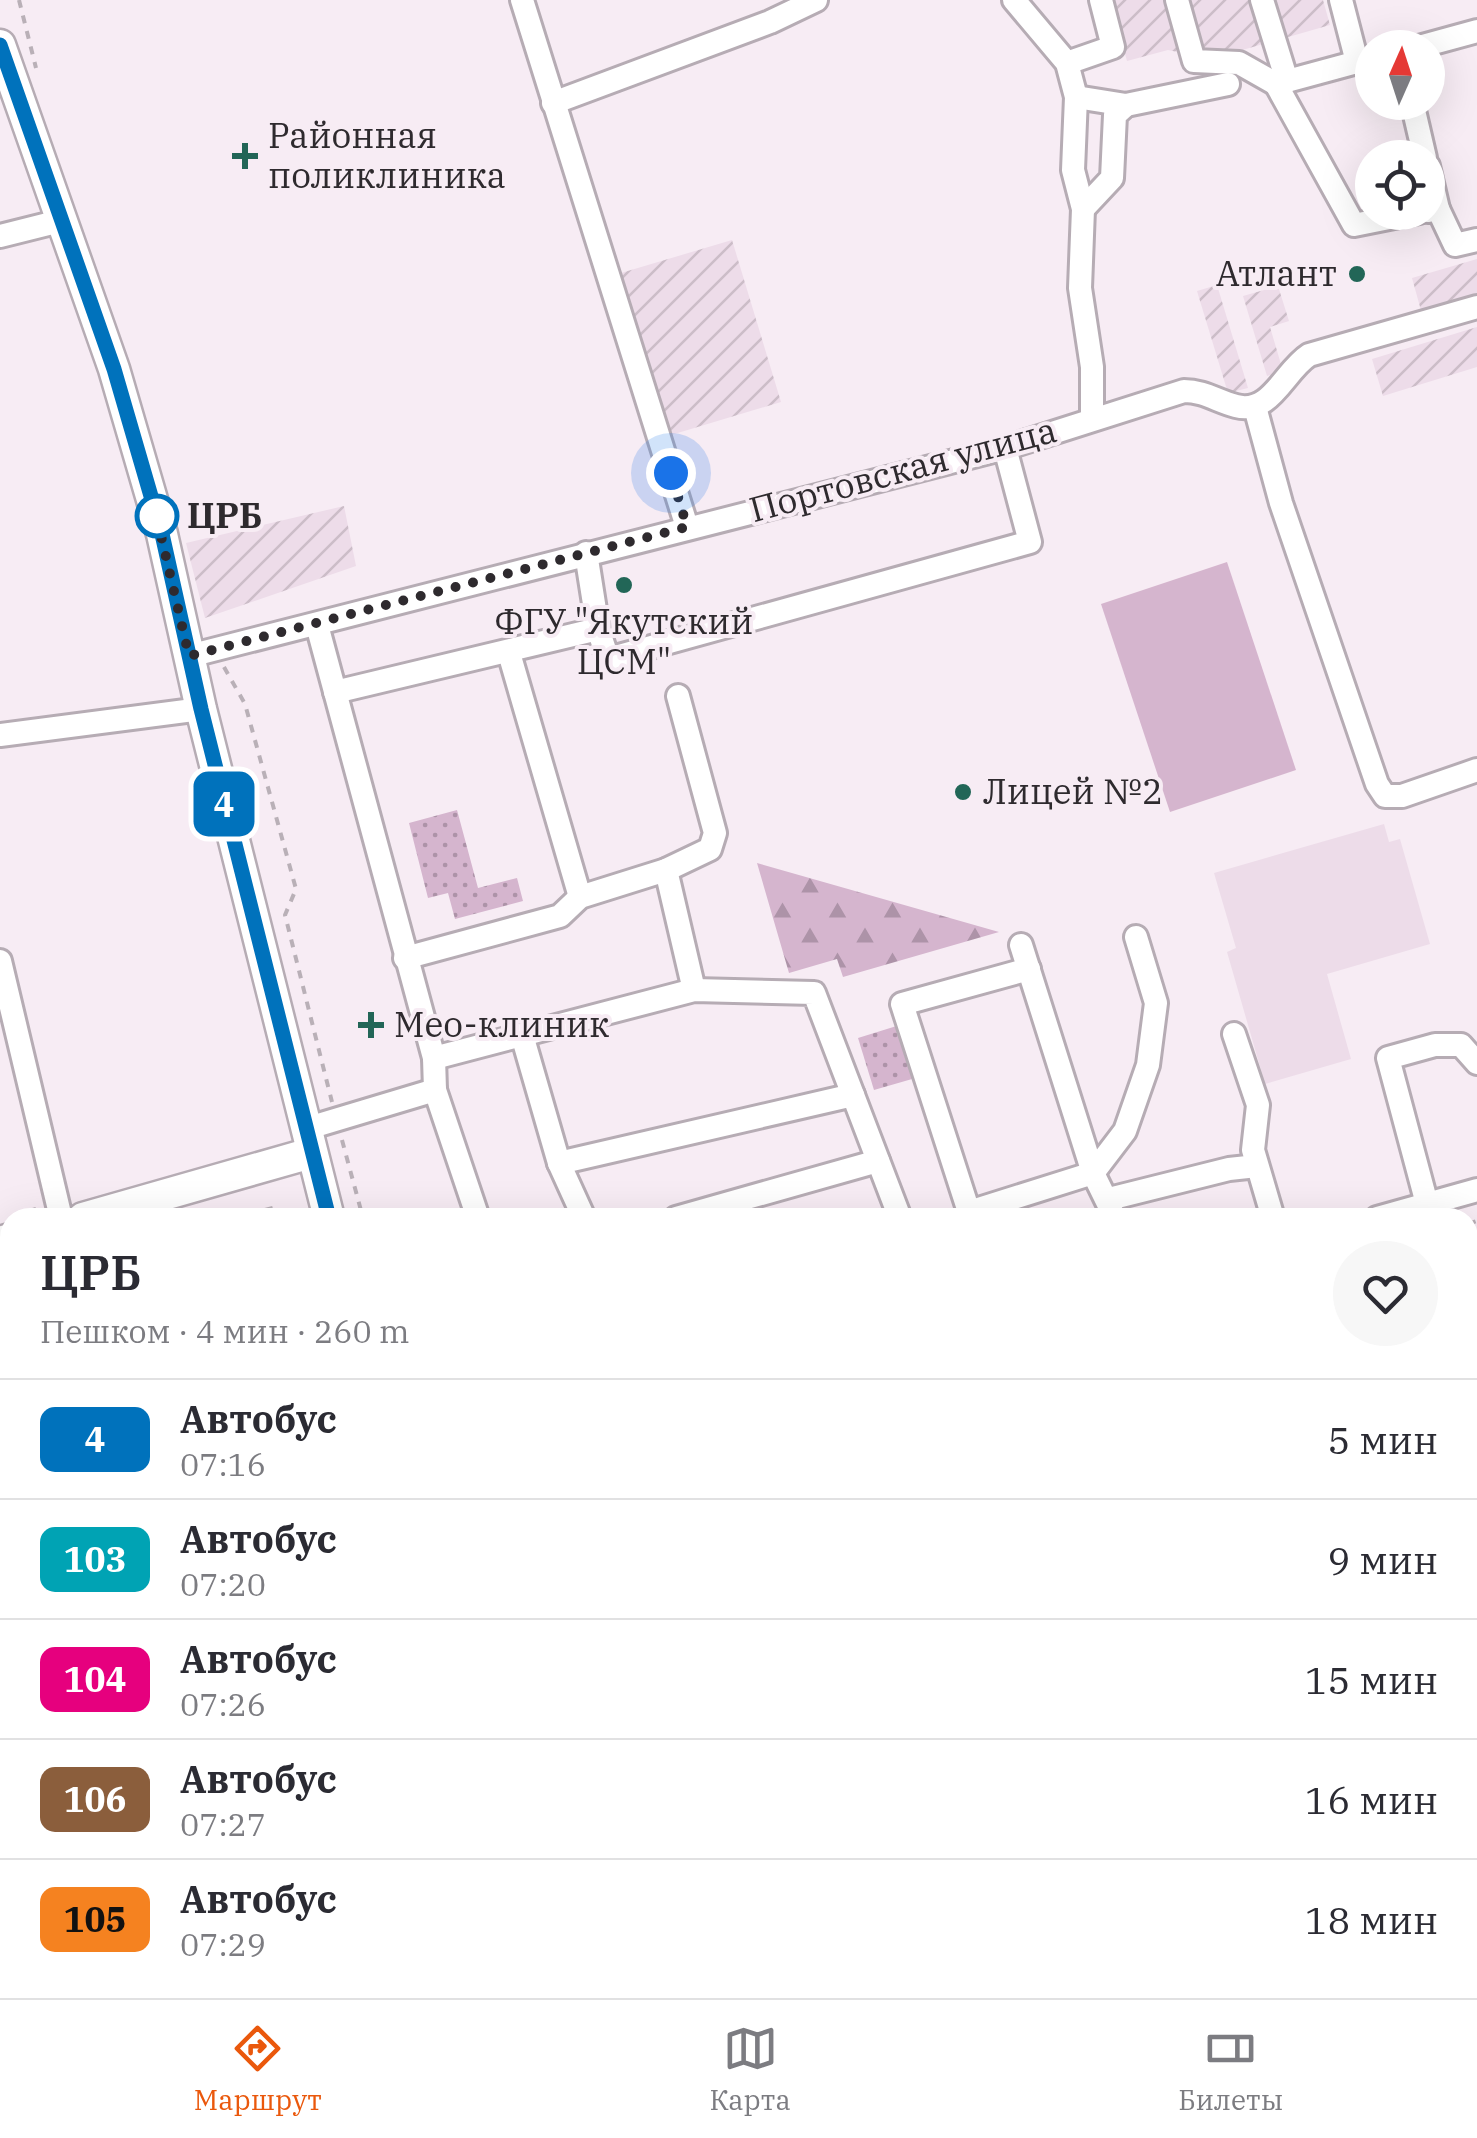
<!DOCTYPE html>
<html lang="ru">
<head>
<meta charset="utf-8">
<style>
  body { margin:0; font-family:"IBM Plex Serif",serif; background:#f7f7f7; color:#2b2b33; height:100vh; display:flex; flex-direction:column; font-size:38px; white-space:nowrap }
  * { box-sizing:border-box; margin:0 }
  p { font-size:32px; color:#7c7c81 }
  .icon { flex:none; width:55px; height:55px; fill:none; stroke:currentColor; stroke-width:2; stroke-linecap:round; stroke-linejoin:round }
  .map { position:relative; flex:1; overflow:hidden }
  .panel { position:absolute; left:0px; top:1208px; width:1478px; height:792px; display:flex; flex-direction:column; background:#fff; border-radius:30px 30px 0 0; box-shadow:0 10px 40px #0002 }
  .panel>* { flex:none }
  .badge { padding:0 20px; border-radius:15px; font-size:35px; line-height:65px }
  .needle { width:65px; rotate:3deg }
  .buttons { position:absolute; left:1355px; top:30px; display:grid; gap:20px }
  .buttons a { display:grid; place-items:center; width:90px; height:90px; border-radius:50%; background:#fff; box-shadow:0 10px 40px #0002; font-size:50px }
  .you { position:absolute; width:50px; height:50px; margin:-25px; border:8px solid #fff; border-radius:50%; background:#1a73e8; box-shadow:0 0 0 15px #1a73e833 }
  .map>.badge { position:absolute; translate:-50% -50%; box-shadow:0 0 0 5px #fff }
  .round { display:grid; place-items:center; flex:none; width:105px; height:105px; border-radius:52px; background:#f7f7f7 }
  .head { display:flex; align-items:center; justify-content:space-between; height:170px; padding:0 40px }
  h1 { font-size:48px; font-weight:600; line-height:75px }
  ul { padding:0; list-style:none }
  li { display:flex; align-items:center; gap:30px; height:120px; padding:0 40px; border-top:2px solid #e1e1e2 }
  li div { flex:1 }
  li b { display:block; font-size:38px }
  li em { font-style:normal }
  li .badge { min-width:110px; font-weight:700; text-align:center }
  .tab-bar { display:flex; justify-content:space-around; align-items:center; height:140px; border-top:2px solid #e1e1e2; background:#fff; font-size:28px; color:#7c7c81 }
  .tab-bar a { display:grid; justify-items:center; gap:5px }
  .tab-bar .active { color:#ea580c }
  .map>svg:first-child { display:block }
  .built { fill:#eddce9 }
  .industrial { fill:url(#industrial-furrows) }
  .grass { fill:url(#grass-dots) }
  .forest { fill:url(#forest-firs) }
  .garden { fill:#d5b5ce }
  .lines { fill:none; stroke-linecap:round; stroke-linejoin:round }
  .minor-casing { stroke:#b6acb4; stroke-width:28 }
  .major-casing { stroke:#b6acb4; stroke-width:35 }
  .path { stroke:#b9b0b7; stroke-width:4; stroke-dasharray:8 8; stroke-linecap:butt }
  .minor { stroke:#fff; stroke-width:22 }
  .major { stroke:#fff; stroke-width:30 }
  .line-casing { stroke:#fff; stroke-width:22 }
  .line { stroke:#0072bc; stroke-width:15 }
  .walk { stroke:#2e2a2e; stroke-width:10; stroke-dasharray:0 18 }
  .poi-dot { fill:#226657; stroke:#f7ecf4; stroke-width:4 }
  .stop-dot { fill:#fff; stroke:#0072bc; stroke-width:5 }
  .labels { text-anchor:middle; stroke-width:8; stroke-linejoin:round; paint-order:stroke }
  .poi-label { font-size:35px; fill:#2e2a2e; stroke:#f7ecf4; text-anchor:start }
  .street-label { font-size:35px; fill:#2e2a2e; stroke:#f7ecf4 }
  .stop-label { font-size:35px; font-weight:bold; fill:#2e2a2e; stroke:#f7ecf4; text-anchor:start }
</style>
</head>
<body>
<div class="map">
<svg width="1477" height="1998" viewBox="0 0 1477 1998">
  <defs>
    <pattern id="industrial-furrows" width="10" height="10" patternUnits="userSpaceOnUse" patternTransform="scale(2.5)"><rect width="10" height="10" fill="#eddce9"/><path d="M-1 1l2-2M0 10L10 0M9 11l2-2" fill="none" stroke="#ccbdc8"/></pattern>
    <pattern id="grass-dots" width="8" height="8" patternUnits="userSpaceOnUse" patternTransform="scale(2.5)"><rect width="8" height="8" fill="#d5b5ce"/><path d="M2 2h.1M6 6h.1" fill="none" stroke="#ad93a8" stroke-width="1.8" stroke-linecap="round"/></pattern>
    <pattern id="forest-firs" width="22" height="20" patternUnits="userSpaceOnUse" patternTransform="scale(2.5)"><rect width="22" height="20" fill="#d5b5ce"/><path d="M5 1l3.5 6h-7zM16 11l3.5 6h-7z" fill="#ad93a8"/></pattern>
  </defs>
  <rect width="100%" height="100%" fill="#f7ecf4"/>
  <!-- built -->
  <path class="built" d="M1384 824 1389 842 1400 839 1430 944 1327 974 1351 1059 1265 1084 1227 952 1236 948 1214 873Z"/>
  <!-- industrial -->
  <g class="industrial">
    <path d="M1110 0H1323L1330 25 1211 59 1168 50 1127 61Z"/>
    <path d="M732 240 781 402 671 435 621 273Z"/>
    <path d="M1477 259V299L1422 314 1412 278Z"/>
    <path d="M1217 285 1248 388 1228 393 1197 291Z"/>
    <path d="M1278 286 1289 321 1270 327 1283 371 1267 376 1243 296Z"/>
    <path d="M1477 327V367L1383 396 1372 359Z"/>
    <path d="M344 506 356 566 205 618 186 543Z"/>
  </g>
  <!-- grass -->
  <g class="grass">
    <path d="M457 810 478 888 517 878 523 901 455 919 448 893 428 898 409 823Z"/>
    <path d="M903 1024 919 1077 874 1090 858 1038Z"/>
  </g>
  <!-- forest -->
  <path class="forest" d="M757 863 999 932 843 977 837 959 789 973Z"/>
  <!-- garden -->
  <path class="garden" d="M1227 562 1296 770 1170 812 1101 604Z"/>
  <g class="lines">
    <defs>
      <g id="minor">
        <path d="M522 0 687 527"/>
        <path d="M1014 0 1067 63 1076 97 1073 170 1083 209 1080 288 1092 367V417"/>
        <path d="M1177 0 1194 61 1239 63 1276 84"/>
        <path d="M1262 0 1287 81"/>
        <path d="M1341 0 1357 62"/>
        <path d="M1415 48 1477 31"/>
        <path d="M1372 58 1276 84 1354 225 1419 212"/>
        <path d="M1067 63 1113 47 1101 0"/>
        <path d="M1076 97 1126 105 1228 84"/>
        <path d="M1412 102 1425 158"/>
        <path d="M553 103 770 22 816 0"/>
        <path d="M1428 166 1438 209"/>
        <path d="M1083 209 1112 178 1115 115 1126 105"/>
        <path d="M1428 211 1438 209 1455 245 1477 240"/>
        <path d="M0 236 60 221"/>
        <path d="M1255 407 1281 503 1377 784 1385 796H1402L1477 770"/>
        <path d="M586 553 598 629 608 659 1030 542 1005 448"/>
        <path d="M317 625 434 1058 435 1090 478 1218"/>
        <path d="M509 653 580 897"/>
        <path d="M189 656 1005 448 1184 391C1204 391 1217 401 1236 406 1271 415 1284 371 1309 355L1477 307"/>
        <path d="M335 692 598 629"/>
        <path d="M0 735 201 709"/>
        <path d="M666 870 694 990"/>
        <path d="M1021 945 1093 1173 1115 1218"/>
        <path d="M405 958 560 916 580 897 666 870 710 849 715 833 678 696"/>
        <path d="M0 961 61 1218"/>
        <path d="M1029 969 902 1004 969 1212 1093 1173 1125 1131 1148 1065 1156 1003 1136 937"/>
        <path d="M1234 1034 1258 1105 1253 1150 1273 1218"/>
        <path d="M522 1035 559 1163 584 1218"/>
        <path d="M434 1058 694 990 814 993 900 1218"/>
        <path d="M305 1129 435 1090"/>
        <path d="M559 1163 853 1095"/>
        <path d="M1109 1199 1229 1169 1257 1166"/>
        <path d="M1427 1204 1388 1058 1435 1045H1461L1477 1063"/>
        <path d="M676 1218 878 1161"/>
        <path d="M1377 1218 1477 1190"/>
        <path d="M1472 1314 1477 1333"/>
        <path d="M1468 1726 1477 1723"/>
        <path d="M0 1822 10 1819"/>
        <path d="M1468 1831 1477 1828"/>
        <path d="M1468 1983 1472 1998"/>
        <path d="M119 1990 121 1998"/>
        <path d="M194 1990 197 1998"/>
        <path d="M712 1990 714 1998"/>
        <path d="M857 1998 886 1990"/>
      </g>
      <g id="major">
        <path d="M0 45 114 369 162 534 201 709 329 1218"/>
        <path d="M83 1218 311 1153"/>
        <path d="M0 1242 10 1239"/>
        <path d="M539 1990 541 1998"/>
      </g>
    </defs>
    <!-- minor casing -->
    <use href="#minor" class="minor-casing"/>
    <!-- major casing -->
    <use href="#major" class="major-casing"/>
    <!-- path -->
    <g class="path">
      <path d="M19 0 36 68"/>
      <path d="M224 667 245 704 296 889 285 915 332 1102"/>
      <path d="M342 1140 363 1218"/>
      <path d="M16 1215 36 1209"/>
      <path d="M234 1218 276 1207 286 1218"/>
      <path d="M1468 1224 1477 1221"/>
      <path d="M1468 1797 1477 1794"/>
      <path d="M575 1990 577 1998"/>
      <path d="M1234 1990 1237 1998"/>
      <path d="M732 1996 751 1990"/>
      <path d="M928 1998 957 1990"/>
    </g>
    <!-- minor -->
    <use href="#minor" class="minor"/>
    <!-- major -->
    <use href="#major" class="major"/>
  </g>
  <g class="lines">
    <defs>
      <path id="line" d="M0 45 114 369 162 534 201 709 329 1218"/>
    </defs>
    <!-- line casing -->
    <use href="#line" class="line-casing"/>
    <!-- line -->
    <use href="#line" class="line"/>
    <!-- walk -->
    <path class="walk" d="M157 516 153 501 189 656 687 527 671 473"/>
  </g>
  <!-- markers -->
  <g class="poi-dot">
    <path d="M240 141h10v10h10v10h-10v10h-10v-10h-10v-10h10z"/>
    <circle cx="1357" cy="274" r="10"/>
    <circle cx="624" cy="585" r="10"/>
    <circle cx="963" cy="792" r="10"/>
    <path d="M366 1010h10v10h10v10h-10v10h-10v-10h-10v-10h10z"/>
  </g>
  <circle class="stop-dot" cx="157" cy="516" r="20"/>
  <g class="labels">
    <!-- poi labels -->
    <g class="poi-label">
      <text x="268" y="148">Районная<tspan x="268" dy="40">поликлиника</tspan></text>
      <text x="1337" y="286" text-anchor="end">Атлант</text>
      <text x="624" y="634" text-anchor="middle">ФГУ "Якутский<tspan x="624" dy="40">ЦСМ"</tspan></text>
      <text x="983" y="804">Лицей №2</text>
      <text x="394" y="1037">Мео-клиник</text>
    </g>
    <!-- street labels -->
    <g class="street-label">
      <text transform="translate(903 470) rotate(-15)" y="12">Портовская улица</text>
    </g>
    <!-- stop labels -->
    <g class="stop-label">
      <text x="187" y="528">ЦРБ</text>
    </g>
  </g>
</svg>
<div class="buttons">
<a><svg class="needle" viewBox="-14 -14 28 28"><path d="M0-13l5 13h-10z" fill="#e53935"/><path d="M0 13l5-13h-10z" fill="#7c7c81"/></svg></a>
<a><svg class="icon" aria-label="locate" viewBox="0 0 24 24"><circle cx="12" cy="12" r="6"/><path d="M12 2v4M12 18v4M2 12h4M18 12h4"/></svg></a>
</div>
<div class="you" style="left:671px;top:473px"></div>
<b class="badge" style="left:224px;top:804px;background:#0072bc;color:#fff">4</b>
<section class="panel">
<div class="head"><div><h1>ЦРБ</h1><p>Пешком · 4 мин · 260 m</p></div><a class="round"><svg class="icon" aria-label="heart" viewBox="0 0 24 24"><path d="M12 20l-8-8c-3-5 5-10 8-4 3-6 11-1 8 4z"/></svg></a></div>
<ul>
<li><span class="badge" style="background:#0072bc;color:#fff">4</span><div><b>Автобус</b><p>07:16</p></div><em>5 мин</em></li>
<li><span class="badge" style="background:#00a3b4;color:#fff">103</span><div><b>Автобус</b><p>07:20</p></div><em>9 мин</em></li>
<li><span class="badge" style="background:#e6007e;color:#fff">104</span><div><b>Автобус</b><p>07:26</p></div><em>15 мин</em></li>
<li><span class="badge" style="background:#8b5e3c;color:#fff">106</span><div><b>Автобус</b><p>07:27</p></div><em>16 мин</em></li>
<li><span class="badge" style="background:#f58220;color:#111">105</span><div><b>Автобус</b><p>07:29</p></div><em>18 мин</em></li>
</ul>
</section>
</div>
<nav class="tab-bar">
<a class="active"><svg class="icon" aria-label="directions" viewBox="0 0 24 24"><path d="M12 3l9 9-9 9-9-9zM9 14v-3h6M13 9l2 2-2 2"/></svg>Маршрут</a>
<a><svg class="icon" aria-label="map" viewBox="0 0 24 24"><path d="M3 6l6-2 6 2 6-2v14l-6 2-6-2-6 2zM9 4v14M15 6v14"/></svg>Карта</a>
<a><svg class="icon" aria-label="tickets" viewBox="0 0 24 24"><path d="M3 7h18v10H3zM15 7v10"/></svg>Билеты</a>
</nav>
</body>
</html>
